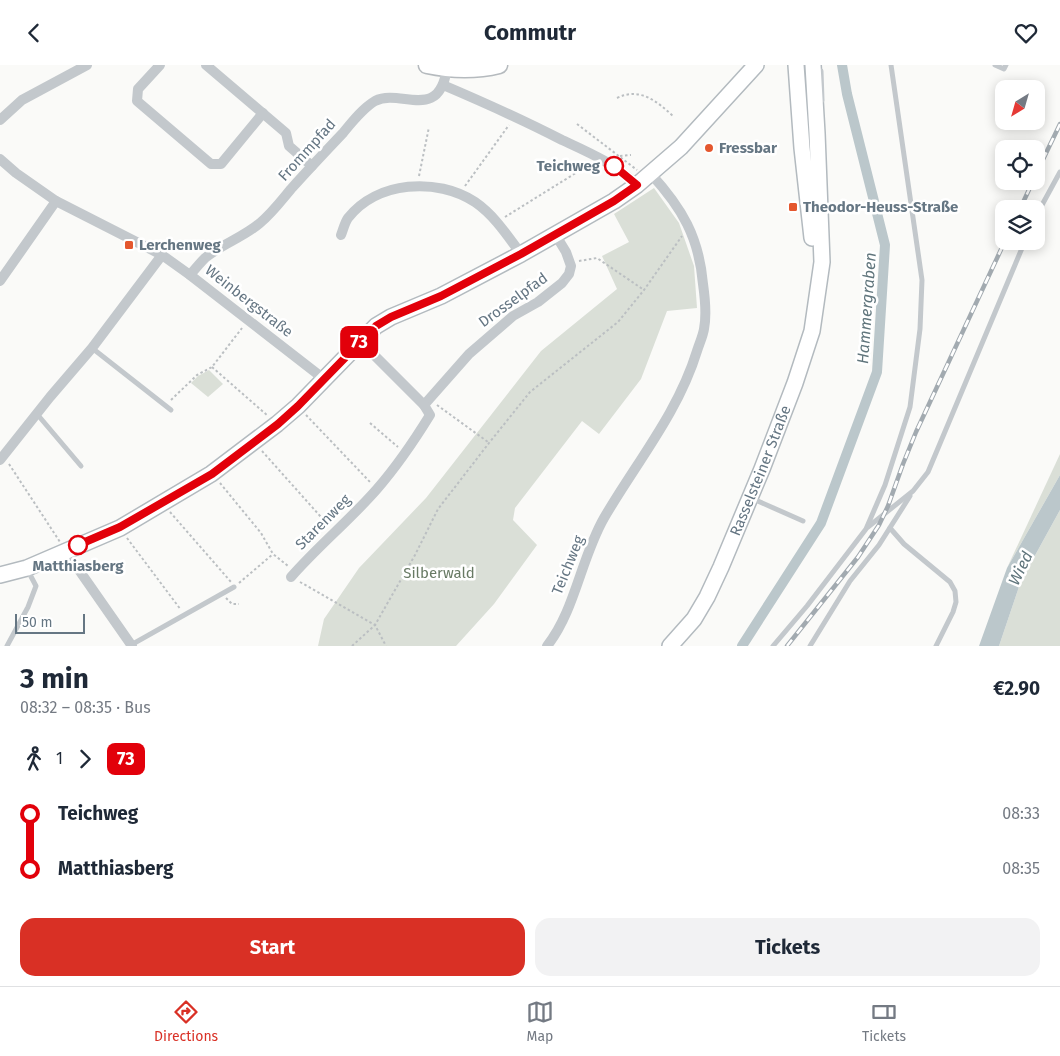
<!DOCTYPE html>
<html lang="en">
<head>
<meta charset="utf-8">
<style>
  body { margin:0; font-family:"Fira Sans",sans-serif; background:#f2f2f3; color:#1f2937; height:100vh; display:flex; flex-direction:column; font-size:19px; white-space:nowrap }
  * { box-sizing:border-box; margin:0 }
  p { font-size:16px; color:#747a83 }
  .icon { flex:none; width:28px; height:28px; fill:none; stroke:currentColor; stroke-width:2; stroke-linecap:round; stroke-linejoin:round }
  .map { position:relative; height:581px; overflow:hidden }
  .drawer { display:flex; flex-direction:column; background:#fff; flex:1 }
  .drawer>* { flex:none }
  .badge { padding:0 10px; border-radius:8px; font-size:18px; line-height:32px }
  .needle { width:32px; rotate:217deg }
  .buttons { position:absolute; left:995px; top:15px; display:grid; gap:10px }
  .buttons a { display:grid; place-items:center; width:50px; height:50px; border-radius:10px; background:#fff; box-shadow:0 2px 12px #0003; font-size:25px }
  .scale { position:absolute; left:15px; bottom:12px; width:70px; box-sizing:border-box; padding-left:5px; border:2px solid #657683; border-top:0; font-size:14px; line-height:18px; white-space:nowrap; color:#657683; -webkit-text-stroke:4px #fff; paint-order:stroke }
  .map>.badge { position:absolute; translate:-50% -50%; box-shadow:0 0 0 2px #fff }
  .legs { display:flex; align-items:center; gap:8px; height:55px; padding:0 20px; font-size:16px }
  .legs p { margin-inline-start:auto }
  .headline { display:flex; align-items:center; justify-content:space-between; height:85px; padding:0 20px }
  h1 { font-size:28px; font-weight:700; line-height:38px }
  .action { display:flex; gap:10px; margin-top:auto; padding:10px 20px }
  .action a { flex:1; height:58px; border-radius:15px; background:#d93025; color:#fff; font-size:20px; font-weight:700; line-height:58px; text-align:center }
  .action a+a { background:#f2f2f3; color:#1f2937 }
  ul { padding:0 20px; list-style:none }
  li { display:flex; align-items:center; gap:18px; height:55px; font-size:19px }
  li i { display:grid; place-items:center; width:8px; height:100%; margin:0 6px; background:currentColor }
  li i::after { content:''; width:12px; height:12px; margin:-6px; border:4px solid; border-radius:50%; background:#fff }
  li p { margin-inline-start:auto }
  li:first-child i { background:linear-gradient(#0000 50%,currentColor 0) }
  li:last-child i { background:linear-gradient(currentColor 50%,#0000 0) }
  header { display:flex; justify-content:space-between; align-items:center; height:65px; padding:0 20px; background:#fff; font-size:22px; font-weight:700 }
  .tab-bar { display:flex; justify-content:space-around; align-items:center; height:70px; border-top:1px solid #e0e1e3; background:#fff; font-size:14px; color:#747a83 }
  .tab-bar a { display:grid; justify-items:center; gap:2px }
  .tab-bar .current { color:#d93025 }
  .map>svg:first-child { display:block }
  .green { fill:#dadfd7 }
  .water { fill:#bbc7cb }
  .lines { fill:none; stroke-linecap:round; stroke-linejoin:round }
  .canal { stroke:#bbc7cb; stroke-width:10 }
  .secondary-casing { stroke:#b3babf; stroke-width:18 }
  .primary-casing { stroke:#b5babe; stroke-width:19 }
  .path { stroke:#bbbfc2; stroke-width:2; stroke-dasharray:2.5 2.5; stroke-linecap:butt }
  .lane { stroke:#c3c8cc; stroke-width:5 }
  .street { stroke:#c3c8cc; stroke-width:10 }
  .secondary { stroke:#fff; stroke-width:15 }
  .primary { stroke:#fff; stroke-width:16 }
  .rail-casing { stroke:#a2aab0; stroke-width:4.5 }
  .rail { stroke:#fff; stroke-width:2.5; stroke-dasharray:8; stroke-linecap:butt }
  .line-1-casing { stroke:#fff; stroke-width:11 }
  .line-1 { stroke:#e2000a; stroke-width:8 }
  .poi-dot { fill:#e4572e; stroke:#fff; stroke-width:2 }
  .stop-1-dot { fill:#fff; stroke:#e2000a; stroke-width:2.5 }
  .labels { text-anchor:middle; stroke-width:5; stroke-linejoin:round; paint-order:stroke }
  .poi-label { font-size:15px; font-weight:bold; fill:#657683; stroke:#fff; text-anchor:start }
  .street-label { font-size:15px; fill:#657683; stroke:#fff }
  .stop-label { font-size:15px; font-weight:bold; fill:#657683; stroke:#fff; text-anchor:end }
  .park-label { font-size:15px; fill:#687a64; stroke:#fff }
  .water-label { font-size:16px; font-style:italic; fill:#60757c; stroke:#fff }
</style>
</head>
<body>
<header><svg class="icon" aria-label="back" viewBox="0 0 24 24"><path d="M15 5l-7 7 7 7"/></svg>Commutr<svg class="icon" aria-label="heart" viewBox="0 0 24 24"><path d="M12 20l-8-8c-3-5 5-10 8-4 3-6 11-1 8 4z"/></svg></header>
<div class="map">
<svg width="1060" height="581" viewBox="0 0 1060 581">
  <rect width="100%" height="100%" fill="#fafaf8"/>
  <!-- green -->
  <g class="green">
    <path d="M654 123 679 158 694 201 697 243 667 246 641 314 599 369 582 356 515 443 513 455 537 480 494 539 456 581H318L324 554 359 503 426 433 541 286 617 224 602 191 629 177 614 149Z"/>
    <path d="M209 305 223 319 208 332 191 318 198 311Z"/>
    <path d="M1060 389V410L1007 503Z"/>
    <path d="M1060 445V581H999L1021 516Z"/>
  </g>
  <!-- water -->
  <path class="water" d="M1060 410V445L1021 516 999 581H979L1007 503Z"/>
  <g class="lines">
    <!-- canal -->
    <path class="canal" d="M742 581 821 458 877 307 885 180 847 29 842 0"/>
    <defs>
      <g id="secondary">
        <path d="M796 0 802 83 812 173"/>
        <path d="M0 510 27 503 120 463 211 409 277 359 298 341 376 261 391 252 441 231 521 189 614 136 637 120 681 82 756 0"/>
        <path id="s1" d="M670 581 694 554 707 532 721 502 762 404 795 318 812 266 822 197 817 68 813 0"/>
      </g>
      <path id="primary" d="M427 0C451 5 475 6 499 0"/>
    </defs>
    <!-- secondary casing -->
    <use href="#secondary" class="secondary-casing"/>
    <!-- primary casing -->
    <use href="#primary" class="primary-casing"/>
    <!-- path -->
    <g class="path">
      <path d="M617 33C640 22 657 36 674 52"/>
      <path d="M577 59 637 105"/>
      <path d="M620 91 631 90"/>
      <path d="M419 111 429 62"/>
      <path d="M465 121 509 60"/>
      <path d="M505 152 579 106"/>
      <path d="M579 196 597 193 644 225"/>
      <path d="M212 302 268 351"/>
      <path d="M171 335 197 310 212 302 242 263"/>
      <path d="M437 340 488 377"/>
      <path d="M306 350 370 417"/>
      <path d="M370 358 398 382"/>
      <path d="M262 386 329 461"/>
      <path d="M9 399 60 477"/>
      <path d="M220 418 261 468 273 489 288 501"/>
      <path d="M170 447 231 517"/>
      <path d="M127 473 181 545"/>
      <path d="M300 517 375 560 386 581"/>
      <path d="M239 518 273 489"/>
      <path d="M226 533 232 539H239"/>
      <path d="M352 581 375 560 415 490 438 444 489 378 530 327 618 257 644 225 682 171"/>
    </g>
    <!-- lane -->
    <g class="lane">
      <path d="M995 0 1004 4 1006 0"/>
      <path d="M821 6 822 35"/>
      <path d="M1036 151 1060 107"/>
      <path d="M92 283 171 345"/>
      <path d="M37 349 81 401"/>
      <path d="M751 433 803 456"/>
      <path d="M868 462 913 426 928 407 1025 176"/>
      <path d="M890 463 904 479 950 517 955 526 956 537 953 547 936 581"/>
      <path d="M131 580 234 522"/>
      <path d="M7 581 28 542 36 521 27 504"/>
      <path d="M773 581 807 541 866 464 885 420 910 342 920 264 922 215 891 0"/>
      <path d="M810 581 850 516 879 480 910 431"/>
    </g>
    <!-- street -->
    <g class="street">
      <path d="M160 0 138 24 137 36 211 99H221L263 48"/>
      <path d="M206 0 286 68 289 81 312 101"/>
      <path d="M443 20C483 37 523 55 562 75 590 88 614 98 637 120"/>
      <path d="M0 55 22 35 87 0"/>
      <path d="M0 94 16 108 56 136 162 190 190 210 324 314"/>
      <path d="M341 170C343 165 345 157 348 153 377 116 437 112 475 137 494 150 507 170 521 189"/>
      <path d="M190 210C195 204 200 198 205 193 222 179 244 172 260 158 272 148 281 136 291 124 308 105 325 87 343 68 352 57 363 43 375 36 401 23 439 58 447 3"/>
      <path d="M0 216 56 136"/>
      <path d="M424 340 469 289 513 251 538 237 562 218 569 209 571 201 566 187 555 169"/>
      <path d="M0 395 50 332 92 283 162 190"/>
      <path d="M65 485 132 581"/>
      <path d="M291 512C318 481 350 455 377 424 397 401 414 376 430 350L424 340 360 276"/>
      <path d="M547 581C575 546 581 493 604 453 636 398 678 348 697 286 699 279 703 271 704 264 707 249 705 233 703 219 699 172 682 143 651 109"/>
    </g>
    <!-- secondary -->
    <use href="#secondary" class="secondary"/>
    <!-- primary -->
    <use href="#primary" class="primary"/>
    <defs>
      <g id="rail">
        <path d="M1036 109 1060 59"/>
        <path d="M1020 144 1033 116"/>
        <path d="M787 581 858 492 879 460 888 441 903 399 916 367 1005 176"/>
      </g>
    </defs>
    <!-- rail casing -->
    <use href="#rail" class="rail-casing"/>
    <!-- rail -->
    <use href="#rail" class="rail"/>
  </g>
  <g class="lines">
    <defs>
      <path id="line-1" d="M78 480 120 462 212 409 278 359 298 341 376 261 391 252 441 231 521 189 614 136 637 120 614 101"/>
    </defs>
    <!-- line-1 casing -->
    <use href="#line-1" class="line-1-casing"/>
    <!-- line-1 -->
    <use href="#line-1" class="line-1"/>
  </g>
  <!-- markers -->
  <g class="poi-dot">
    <circle cx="709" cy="83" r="5"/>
    <rect x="788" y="137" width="10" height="10" rx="2.5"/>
    <rect x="124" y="175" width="10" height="10" rx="2.5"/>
  </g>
  <g class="stop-1-dot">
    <circle cx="614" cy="101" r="9"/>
    <circle cx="78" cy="480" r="9"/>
  </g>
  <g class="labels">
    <!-- poi labels -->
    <g class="poi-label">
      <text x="719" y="88">Fressbar</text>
      <text x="803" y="147">Theodor-Heuss-Straße</text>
      <text x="139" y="185">Lerchenweg</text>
    </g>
    <!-- street labels -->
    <g class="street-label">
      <text transform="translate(307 85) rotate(-48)" y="5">Frommpfad</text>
      <text transform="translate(513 235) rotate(-36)" y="5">Drosselpfad</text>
      <text transform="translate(249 236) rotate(38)" y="5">Weinbergstraße</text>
      <text dy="5" stroke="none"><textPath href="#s1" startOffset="199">Rasselsteiner Straße</textPath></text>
      <text transform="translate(323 457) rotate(-45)" y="5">Starenweg</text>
      <text transform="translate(568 500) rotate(-68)" y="5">Teichweg</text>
    </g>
    <!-- stop labels -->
    <g class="stop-label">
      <text x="600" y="106">Teichweg</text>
      <text x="78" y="506" text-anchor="middle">Matthiasberg</text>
    </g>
    <!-- park labels -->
    <g class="park-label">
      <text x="439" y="513">Silberwald</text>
    </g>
    <!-- water labels -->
    <g class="water-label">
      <text transform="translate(866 243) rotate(-86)" y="6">Hammergraben</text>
      <text transform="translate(1020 503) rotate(-64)" y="6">Wied</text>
    </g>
  </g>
</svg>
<div class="buttons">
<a><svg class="needle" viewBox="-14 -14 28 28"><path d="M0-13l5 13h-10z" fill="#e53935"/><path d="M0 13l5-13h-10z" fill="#747a83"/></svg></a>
<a><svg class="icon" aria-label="locate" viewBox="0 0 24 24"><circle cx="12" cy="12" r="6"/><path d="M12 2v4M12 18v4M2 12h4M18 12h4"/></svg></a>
<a><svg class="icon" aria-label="layers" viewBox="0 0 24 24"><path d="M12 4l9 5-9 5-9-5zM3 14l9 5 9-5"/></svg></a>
</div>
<div class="scale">50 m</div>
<b class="badge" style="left:359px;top:277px;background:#e2000a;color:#fff">73</b>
</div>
<section class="drawer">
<div class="headline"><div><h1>3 min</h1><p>08:32 – 08:35 · Bus</p></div><b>€2.90</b></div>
<div class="legs"><svg class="icon" aria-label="walk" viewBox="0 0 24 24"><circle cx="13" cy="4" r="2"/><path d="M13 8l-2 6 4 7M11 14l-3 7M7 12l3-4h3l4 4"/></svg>1<svg class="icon" aria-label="forward" viewBox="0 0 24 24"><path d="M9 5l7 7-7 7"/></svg><b class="badge" style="background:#e2000a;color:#fff">73</b></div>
<ul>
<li><i style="color:#e2000a"></i><b>Teichweg</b><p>08:33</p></li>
<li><i style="color:#e2000a"></i><b>Matthiasberg</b><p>08:35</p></li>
</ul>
<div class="action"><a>Start</a><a>Tickets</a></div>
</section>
<nav class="tab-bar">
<a class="current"><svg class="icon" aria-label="directions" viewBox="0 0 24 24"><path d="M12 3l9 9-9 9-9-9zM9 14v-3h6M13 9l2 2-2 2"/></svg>Directions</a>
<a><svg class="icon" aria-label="map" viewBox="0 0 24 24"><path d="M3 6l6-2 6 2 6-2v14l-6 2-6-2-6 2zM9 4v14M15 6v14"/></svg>Map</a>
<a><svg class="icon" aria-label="tickets" viewBox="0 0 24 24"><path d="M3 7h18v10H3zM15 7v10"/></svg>Tickets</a>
</nav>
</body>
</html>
